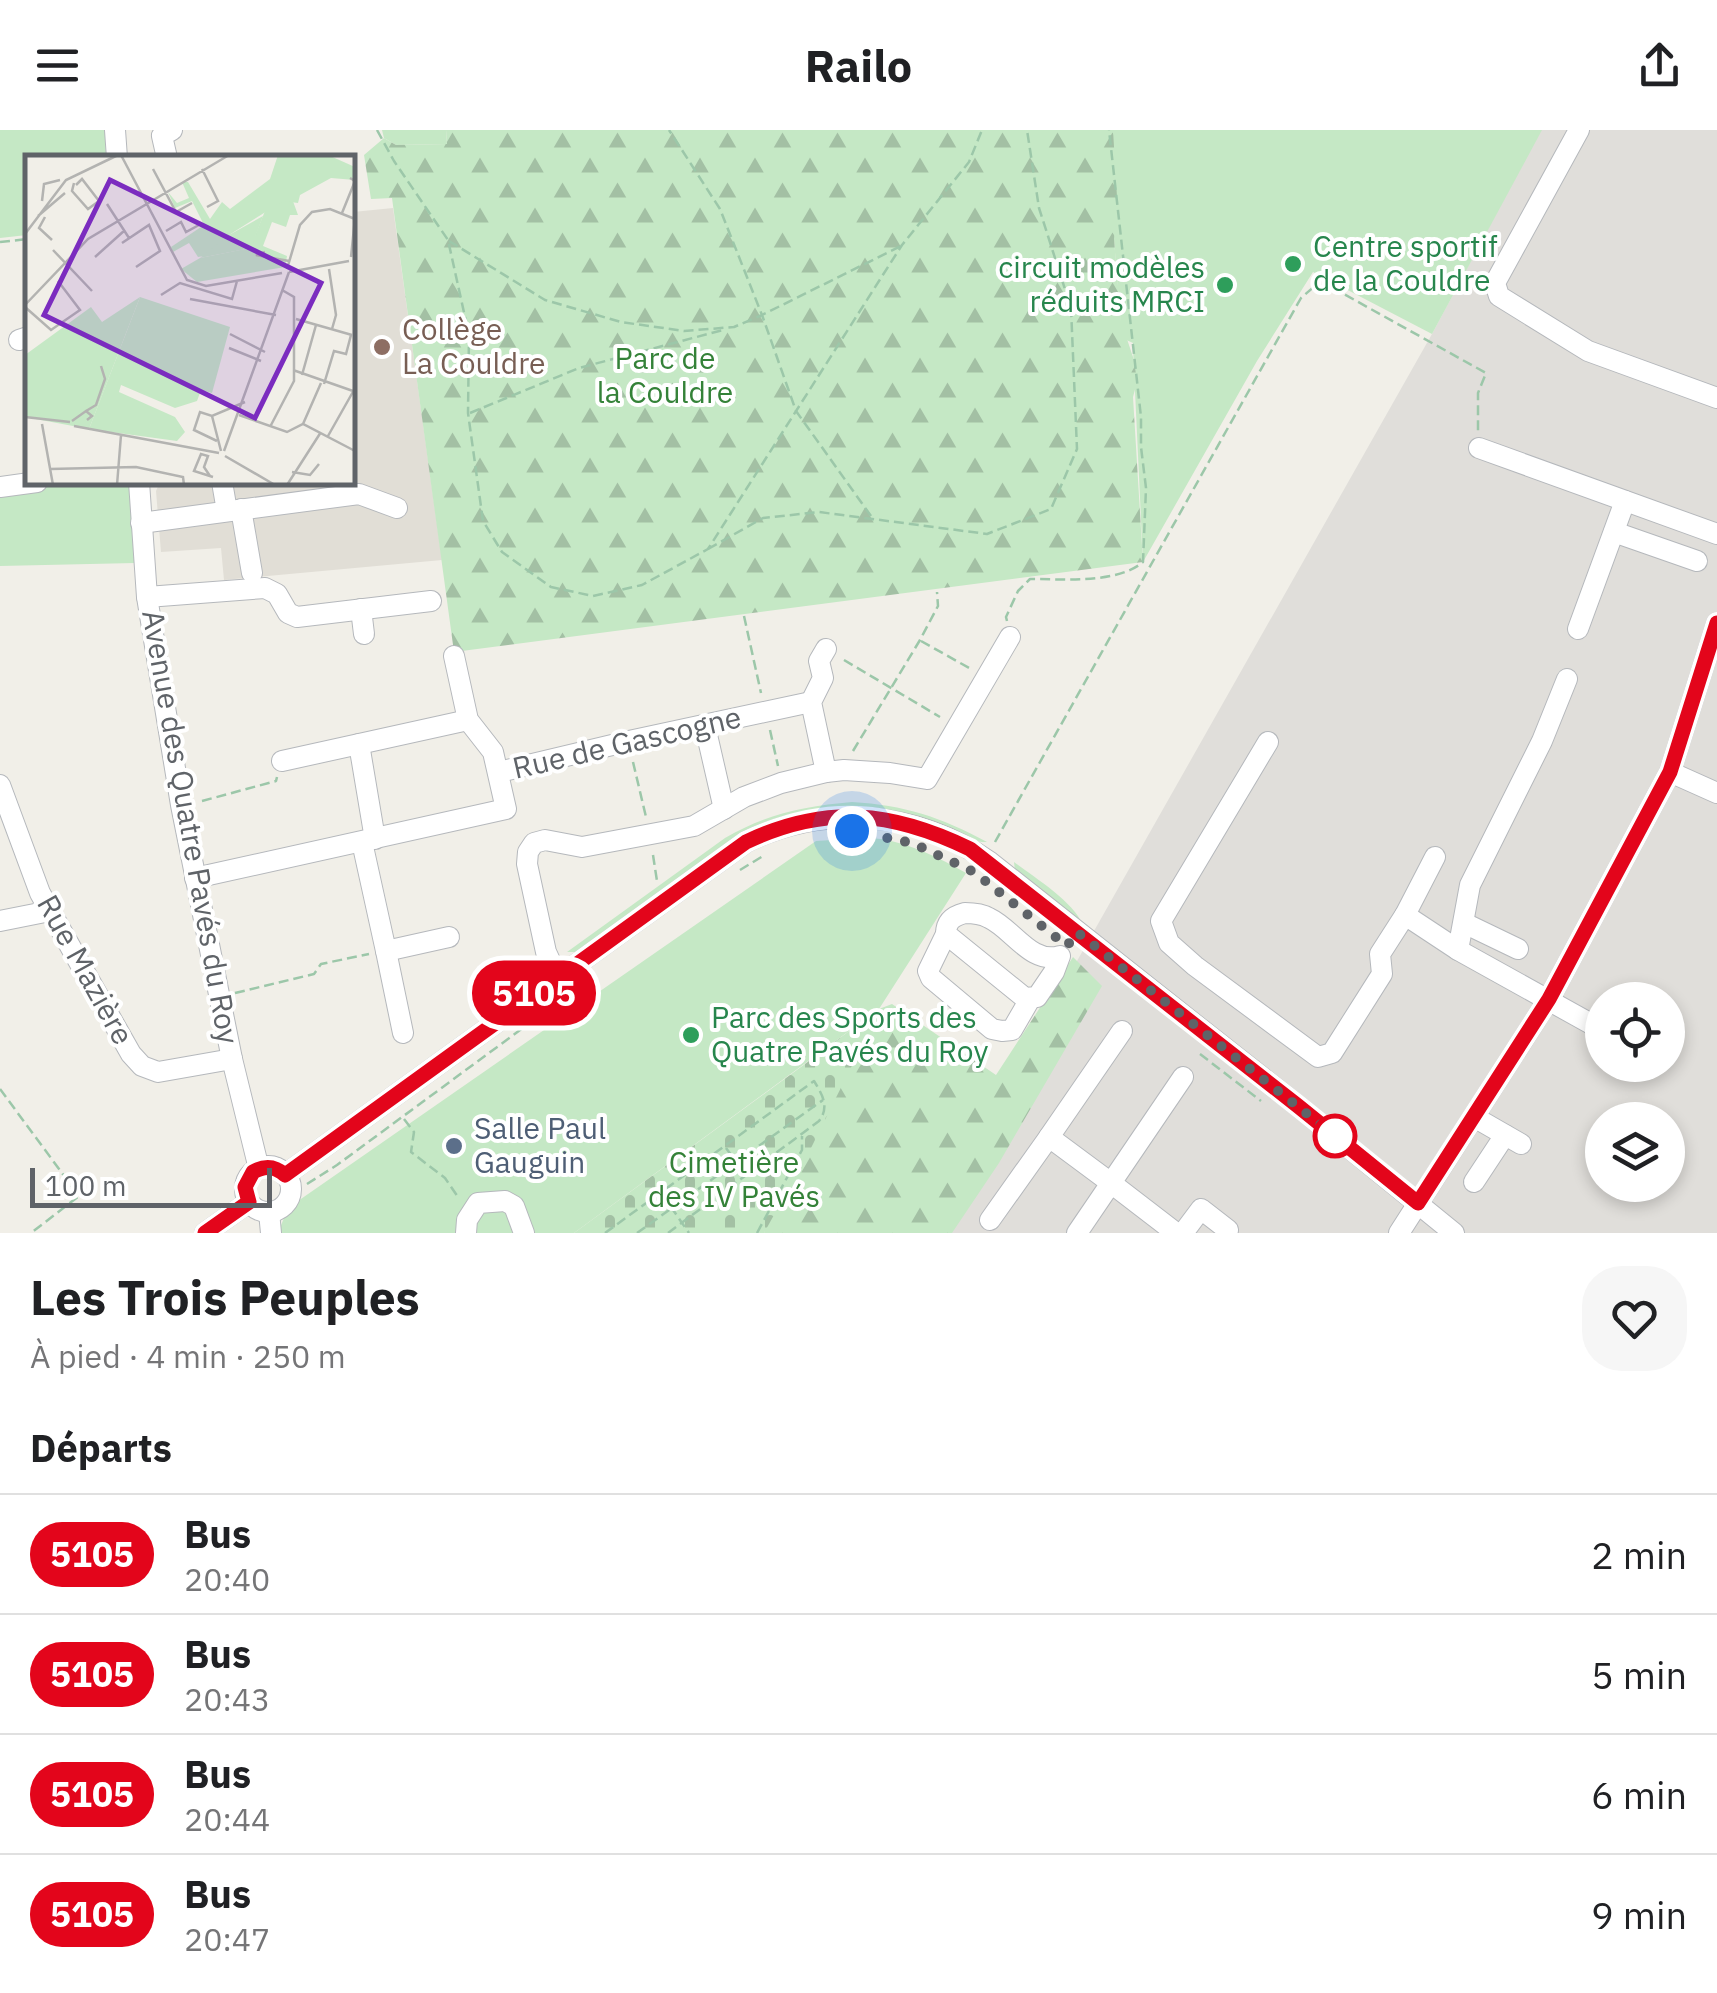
<!DOCTYPE html>
<html lang="fr">
<head>
<meta charset="utf-8">
<style>
  body { margin:0; font-family:"IBM Plex Sans",sans-serif; background:#f6f6f6; color:#202124; height:100vh; display:flex; flex-direction:column; font-size:38px; white-space:nowrap }
  * { box-sizing:border-box; margin:0 }
  p { font-size:32px; color:#757577 }
  .icon { flex:none; width:55px; height:55px; fill:none; stroke:currentColor; stroke-width:2; stroke-linecap:round; stroke-linejoin:round }
  .map { position:relative; height:1103px; overflow:hidden }
  .sheet { display:flex; flex-direction:column; background:#fff; flex:1 }
  .sheet>* { flex:none }
  .badge { padding:0 20px; border-radius:32px; font-size:35px; line-height:65px }
  .tools { position:absolute; left:1585px; top:852px; display:grid; gap:20px }
  .tools a { display:grid; place-items:center; width:100px; height:100px; border-radius:50%; background:#fff; box-shadow:0 5px 15px #0003; font-size:50px }
  .scale { position:absolute; left:30px; bottom:25px; width:242px; box-sizing:border-box; padding-left:10px; border:5px solid #5f6368; border-top:0; font-size:28px; line-height:35px; white-space:nowrap; color:#5f6368; -webkit-text-stroke:8px #fff; paint-order:stroke }
  .you { position:absolute; width:50px; height:50px; margin:-25px; border:8px solid #fff; border-radius:50%; background:#1a73e8; box-shadow:0 0 0 15px #1a73e833 }
  .map>.badge { position:absolute; translate:-50% -50%; box-shadow:0 0 0 5px #fff }
  h2 { padding:0 30px; font-size:38px; line-height:90px }
  .round { display:grid; place-items:center; flex:none; width:105px; height:105px; border-radius:40px; background:#f6f6f6 }
  .summary { display:flex; align-items:center; justify-content:space-between; height:170px; padding:0 30px }
  h1 { font-size:48px; font-weight:700; line-height:75px }
  ul { padding:0; list-style:none }
  li { display:flex; align-items:center; gap:30px; height:120px; padding:0 30px; border-top:2px solid #e0e0e0 }
  li div { flex:1 }
  li b { display:block; font-size:38px }
  li em { font-style:normal }
  li .badge { min-width:110px; font-weight:700; text-align:center }
  header { display:flex; justify-content:space-between; align-items:center; height:130px; padding:0 30px; background:#fff; font-size:45px; font-weight:700 }
  .map>svg:first-child { display:block }
  .industrial { fill:#e0deda; fill-rule:evenodd }
  .education { fill:#e1ded6 }
  .green { fill:#c5e8c5 }
  .forest { fill:url(#forest-firs) }
  .cemetery { fill:url(#cemetery-stones) }
  .lines { fill:none; stroke-linecap:round; stroke-linejoin:round }
  .minor-casing { stroke:#b5b8bc; stroke-width:22 }
  .path { stroke:#9cc7a9; stroke-width:2.5; stroke-dasharray:10 5; stroke-linecap:butt }
  .minor { stroke:#fff; stroke-width:20 }
  .line-casing { stroke:#fff; stroke-width:22 }
  .line { stroke:#e3051b; stroke-width:15 }
  .walk { stroke:#5f6368; stroke-width:10; stroke-dasharray:0 18 }
  .leisure-dot { fill:#2e9e5b; stroke:#fff; stroke-width:4 }
  .education-dot { fill:#8d6e63; stroke:#fff; stroke-width:4 }
  .stop-dot { fill:#fff; stroke:#e3051b; stroke-width:5 }
  .service-dot { fill:#5c6f8a; stroke:#fff; stroke-width:4 }
  .labels { text-anchor:middle; stroke-width:8; stroke-linejoin:round; paint-order:stroke }
  .leisure-label { font-size:30px; fill:#27864d; stroke:#fff; text-anchor:start }
  .education-label { font-size:30px; fill:#785e54; stroke:#fff; text-anchor:start }
  .park-label { font-size:30px; fill:#348238; stroke:#fff }
  .street-label { font-size:30px; fill:#5f6368; stroke:#fff }
  .service-label { font-size:30px; fill:#4e5e75; stroke:#fff; text-anchor:start }
  .inset-road { fill:none; stroke:#b3b3b1; stroke-width:2.5 }
  .view { fill:#7b2cbf; fill-opacity:0.15; stroke:#7b2cbf; stroke-width:5 }
  .inset-edge { fill:none; stroke:#5f6368; stroke-width:5 }
</style>
</head>
<body>
<header><svg class="icon" aria-label="menu" viewBox="0 0 24 24"><path d="M4 6h16M4 12h16M4 18h16"/></svg>Railo<svg class="icon" aria-label="share" viewBox="0 0 24 24"><path d="M12 15V3M7 8l5-5 5 5M5 13v7h14v-7"/></svg></header>
<div class="map">
<svg width="1717" height="1103" viewBox="0 0 1717 1103">
  <defs>
    <pattern id="forest-firs" width="22" height="20" patternUnits="userSpaceOnUse" patternTransform="scale(2.5)"><rect width="22" height="20" fill="#c5e8c5"/><path d="M5 1l3.5 6h-7zM16 11l3.5 6h-7z" fill="#a3c0a4"/></pattern>
    <pattern id="cemetery-stones" width="16" height="16" patternUnits="userSpaceOnUse" patternTransform="scale(2.5)"><rect width="16" height="16" fill="#c5e8c5"/><path d="M2 7V4a2 2 0 0 1 4 0v3zM10 15v-3a2 2 0 0 1 4 0v3z" fill="#a3c0a4"/></pattern>
  </defs>
  <rect width="100%" height="100%" fill="#f1efe8"/>
  <!-- industrial -->
  <path class="industrial" d="M1541 0H1717V1103H923L1432 204ZM1602 870H1668V935H1602ZM1602 990H1668V1055H1602Z"/>
  <!-- education -->
  <path class="education" d="M393 78 442 430 224 450 221 418 161 422 156 361 160 352H352L353 82Z"/>
  <!-- green -->
  <g class="green">
    <path d="M0 0H105L106 27 28 28 27 105 0 108Z"/>
    <path d="M382 0H446L447 14 396 15 384 8Z"/>
    <path d="M1105 0H1542L1432 204 1313 142 1257 231 1143 432 1133 218V213L1122 208Z"/>
    <path d="M74 353H129L135 433 0 436V363Z"/>
    <path d="M852 672C904 675 941 687 987 712 971 713 945 698 927 693 904 686 882 679 858 678 821 677 761 694 729 712L578 822H567L725 708C767 684 804 676 852 672Z"/>
    <path d="M847 709C858 709 870 708 881 709 911 714 940 728 966 743L879 879 574 1103H278L284 1088 298 1071 816 711Z"/>
    <path d="M1014 732C1035 748 1073 771 1083 795L1015 741Z"/>
  </g>
  <!-- forest -->
  <g class="forest">
    <path d="M446 0H1113L1117 67 1114 109 1121 191 1134 230 1137 252 1133 267 1143 432 454 522 392 68 371 69 364 25 384 8 396 15 447 14Z"/>
    <path d="M1073 827 1102 856 999 1033 952 1103H764L809 931 879 879 892 874 996 945Z"/>
  </g>
  <!-- cemetery -->
  <path class="cemetery" d="M880 879 810 1020 764 1103H574Z"/>
  <g class="lines">
    <defs>
      <g id="minor">
        <path d="M115 0 117 28"/>
        <path d="M1579 0 1495 153 1499 166 1588 221 1717 268"/>
        <path d="M167 28 162 6 172 0"/>
        <path d="M19 210 28 207"/>
        <path d="M1479 318 1717 404"/>
        <path d="M139 352 147 467 181 675 232 929 259 1039"/>
        <path d="M222 352 227 381"/>
        <path d="M0 357 37 352"/>
        <path d="M241 379 252 443"/>
        <path d="M141 393 359 364 397 378"/>
        <path d="M1614 402 1697 431"/>
        <path d="M147 467 265 458 277 464 288 483 297 487 431 471"/>
        <path d="M361 479 364 504"/>
        <path d="M1578 499 1625 371"/>
        <path d="M826 519 819 531 823 548 811 572 826 642"/>
        <path d="M707 605 724 679"/>
        <path d="M1268 612 1161 791 1169 813 1195 836 1318 927 1332 923 1382 844 1380 824 1405 785 1435 727"/>
        <path d="M359 614 375 709"/>
        <path d="M282 631 468 590"/>
        <path d="M499 642 629 611 811 572"/>
        <path d="M1670 642 1717 663"/>
        <path d="M0 655 40 763 131 924 142 936 158 942 232 929"/>
        <path d="M362 712 386 821 449 807"/>
        <path d="M195 748 506 679 493 622 468 590 454 526"/>
        <path d="M965 783C973 783 982 784 989 788 1013 799 1031 835 1060 826L1054 842 1037 867 1025 868 946 804C946 791 953 786 965 783Z"/>
        <path d="M1405 785 1458 820 1602 900"/>
        <path d="M0 791 50 781"/>
        <path d="M1464 793 1518 819"/>
        <path d="M946 804 928 841 931 848 992 899 1002 901 1012 900 1030 869"/>
        <path d="M1458 820 1470 755 1542 611 1567 549"/>
        <path d="M386 821 403 903"/>
        <path d="M557 846 546 822 527 734 528 722 534 713 545 710 582 717 694 696 744 667 781 653 826 642 844 640 890 643 927 649 1010 507"/>
        <path d="M1474 987 1521 1014"/>
        <path d="M1049 1007 1122 901"/>
        <circle cx="268" cy="1059" r="23"/>
        <path d="M285 1045 746 712C827 673 917 681 990 732L1298 976 1454 1103"/>
        <path d="M1474 1052 1505 1005"/>
        <path d="M269 1082 271 1103"/>
        <path d="M990 1090 1049 1007 1111 1053 1183 947"/>
        <path d="M205 1103 249 1072"/>
        <path d="M466 1103 467 1090 478 1073 505 1071 514 1076 524 1103"/>
        <path d="M1077 1103 1111 1053 1176 1103"/>
        <path d="M1183 1103 1201 1079 1228 1100"/>
        <path d="M1399 1103 1549 869 1670 642 1717 493"/>
      </g>
    </defs>
    <!-- minor casing -->
    <use href="#minor" class="minor-casing"/>
    <!-- path -->
    <g class="path">
      <path d="M377 0 394 31 448 110 469 205 468 283 483 391 502 422 551 457 593 466 642 455 708 419 902 115 969 32 982 0"/>
      <path d="M449 111 545 170 621 192 684 201 734 197 762 185 720 79 669 0"/>
      <path d="M0 112 28 109"/>
      <path d="M470 283 579 238 723 200"/>
      <path d="M871 386 796 281 762 185 901 116"/>
      <path d="M708 419 763 388 819 382 987 404 1051 379 1077 319 1071 178 1039 78 1027 0"/>
      <path d="M744 486 761 563"/>
      <path d="M1007 491 1006 487 1018 461 1030 449C1063 449 1117 454 1143 432L1146 358 1141 317V287L1109 0"/>
      <path d="M921 511 971 539"/>
      <path d="M844 530 940 587"/>
      <path d="M770 600 778 636"/>
      <path d="M853 621 920 510 938 476 937 462"/>
      <path d="M633 632 646 687"/>
      <path d="M202 671 276 651 277 647"/>
      <path d="M995 712 1301 168 1316 155 1333 158 1486 243 1478 263V302"/>
      <path d="M653 725 657 751"/>
      <path d="M740 740 763 726"/>
      <path d="M235 863 314 844 321 834 369 824"/>
      <path d="M1200 924 1261 971"/>
      <path d="M0 959 79 1066 31 1103"/>
      <path d="M404 989 414 1002 411 1022 445 1048 458 1067"/>
      <path d="M726 1018 745 1044"/>
      <path d="M307 1054 337 1035 531 892"/>
      <path d="M662 1064 689 1103"/>
      <path d="M605 1103 814 951C822 964 830 977 819 991L668 1103"/>
      <path d="M637 1103 823 970"/>
      <path d="M757 1103 802 1020V1006"/>
    </g>
    <!-- minor -->
    <use href="#minor" class="minor"/>
  </g>
  <g class="lines">
    <defs>
      <path id="line" d="M205 1103 249 1072 245 1057 253 1042C265 1035 275 1036 285 1045L746 712C826 674 892 681 970 719L1298 976 1418 1073 1549 869 1670 642 1717 493"/>
    </defs>
    <!-- line casing -->
    <use href="#line" class="line-casing"/>
    <!-- line -->
    <use href="#line" class="line"/>
    <!-- walk -->
    <path class="walk" d="M852 701 912 713 974 742 1067 816 1077 802 1335 1006"/>
  </g>
  <!-- markers -->
  <g class="leisure-dot">
    <circle cx="1293" cy="134" r="10"/>
    <circle cx="1225" cy="155" r="10"/>
    <circle cx="691" cy="905" r="10"/>
  </g>
  <circle class="education-dot" cx="382" cy="217" r="10"/>
  <circle class="stop-dot" cx="1335" cy="1006" r="20"/>
  <circle class="service-dot" cx="454" cy="1016" r="10"/>
  <g class="labels">
    <!-- leisure labels -->
    <g class="leisure-label">
      <text x="1313" y="127">Centre sportif<tspan x="1313" dy="34">de la Couldre</tspan></text>
      <text x="1205" y="148" text-anchor="end">circuit modèles<tspan x="1205" dy="34">réduits MRCI</tspan></text>
      <text x="711" y="898">Parc des Sports des<tspan x="711" dy="34">Quatre Pavés du Roy</tspan></text>
    </g>
    <!-- education labels -->
    <g class="education-label">
      <text x="402" y="210">Collège<tspan x="402" dy="34">La Couldre</tspan></text>
    </g>
    <!-- park labels -->
    <g class="park-label">
      <text x="665" y="239">Parc de<tspan x="665" dy="34">la Couldre</tspan></text>
      <text x="734" y="1043">Cimetière<tspan x="734" dy="34">des IV Pavés</tspan></text>
    </g>
    <!-- street labels -->
    <g class="street-label">
      <text transform="translate(627 613) rotate(-13)" y="10">Rue de Gascogne</text>
      <text transform="translate(190 697) rotate(80)" y="10">Avenue des Quatre Pavés du Roy</text>
      <text transform="translate(85 840) rotate(61)" y="10">Rue Mazière</text>
    </g>
    <!-- service labels -->
    <g class="service-label">
      <text x="474" y="1009">Salle Paul<tspan x="474" dy="34">Gauguin</tspan></text>
    </g>
  </g>
  <!-- overview -->
  <g transform="translate(25 25)">
    <rect width="330" height="330" fill="#f1efe8"/>
    <path d="M265 38 273 60H265L261 72 247 67 238 91 262 101 260 112 172 127 156 114 175 103 225 93 240 56ZM115 142 64 274 0 262V200L66 152 77 167Z" fill="#c5e8c5"/>
    <path d="M253 0H303L330 12V25L306 23 275 40 273 48 258 46 204 80 186 100 173 102 164 88 148 97 146 92 179 70 167 46 150 53 143 37 152 48 164 43 157 27H163L185 64 197 47 205 54 245 24ZM115 142 205 172 187 238 176 235 172 246 150 253 96 230 94 237 150 262 160 277 152 286 64 274Z" fill="#c5e8c5"/>
    <path d="M238 61 226 93 175 103 204 80Z" fill="#c5e8c5"/>
    <path class="inset-road" d="M96 0 162 125 181 131 257 118M128 14 151 57 167 48M177 14 193 46 182 52M49 28 47 36 63 54 74 46 57 24 51 30M17 46 19 29 35 25M82 49 104 83M317 58 330 26 325 23M13 61 40 38M20 62 14 73 27 85M141 76 156 67 161 77 174 70M0 79 41 25 93 0M97 88 124 70 135 96 111 112M28 95 67 136M240 97 231 100 264 106M70 102 100 75M326 102 330 63M262 114 275 70 287 57 305 54 330 64M304 114 311 160 307 174M264 117 324 106M136 140 155 128 207 144 212 126M165 144 251 160M0 150 63 84 204 0M0 152 26 175 55 155 33 126M271 164 327 180M205 179 240 197M204 193 236 206M268 215 328 236M277 220 291 170M299 229 309 196 321 199 326 180M61 256 71 250 80 224 76 211M214 260 262 277 278 269 330 296M187 261 196 296M0 262 45 267M47 266 61 256 67 261 62 265M17 269 28 330M278 269 296 228M49 271 194 298M245 272 269 226V142L257 135M303 281 329 235M192 286 169 275 175 257 187 261 220 247M199 296 264 117M200 301 250 330M25 314 111 312 158 322 159 330M267 317 285 320 294 309M185 321 179 312 183 301 176 299 169 316 188 322M92 330 96 280M262 330 296 277"/>
    <path class="view" d="M85 25 296 128 230 263 19 160Z"/>
    <rect width="330" height="330" class="inset-edge"/>
  </g>
</svg>
<div class="tools">
<a><svg class="icon" aria-label="locate" viewBox="0 0 24 24"><circle cx="12" cy="12" r="6"/><path d="M12 2v4M12 18v4M2 12h4M18 12h4"/></svg></a>
<a><svg class="icon" aria-label="layers" viewBox="0 0 24 24"><path d="M12 4l9 5-9 5-9-5zM3 14l9 5 9-5"/></svg></a>
</div>
<div class="scale">100 m</div>
<div class="you" style="left:852px;top:701px"></div>
<b class="badge" style="left:534px;top:863px;background:#e3051b;color:#fff">5105</b>
</div>
<section class="sheet">
<div class="summary"><div><h1>Les Trois Peuples</h1><p>À pied · 4 min · 250 m</p></div><a class="round"><svg class="icon" aria-label="heart" viewBox="0 0 24 24"><path d="M12 20l-8-8c-3-5 5-10 8-4 3-6 11-1 8 4z"/></svg></a></div>
<h2>Départs</h2>
<ul>
<li><span class="badge" style="background:#e3051b;color:#fff">5105</span><div><b>Bus</b><p>20:40</p></div><em>2 min</em></li>
<li><span class="badge" style="background:#e3051b;color:#fff">5105</span><div><b>Bus</b><p>20:43</p></div><em>5 min</em></li>
<li><span class="badge" style="background:#e3051b;color:#fff">5105</span><div><b>Bus</b><p>20:44</p></div><em>6 min</em></li>
<li><span class="badge" style="background:#e3051b;color:#fff">5105</span><div><b>Bus</b><p>20:47</p></div><em>9 min</em></li>
</ul>
</section>
</body>
</html>
